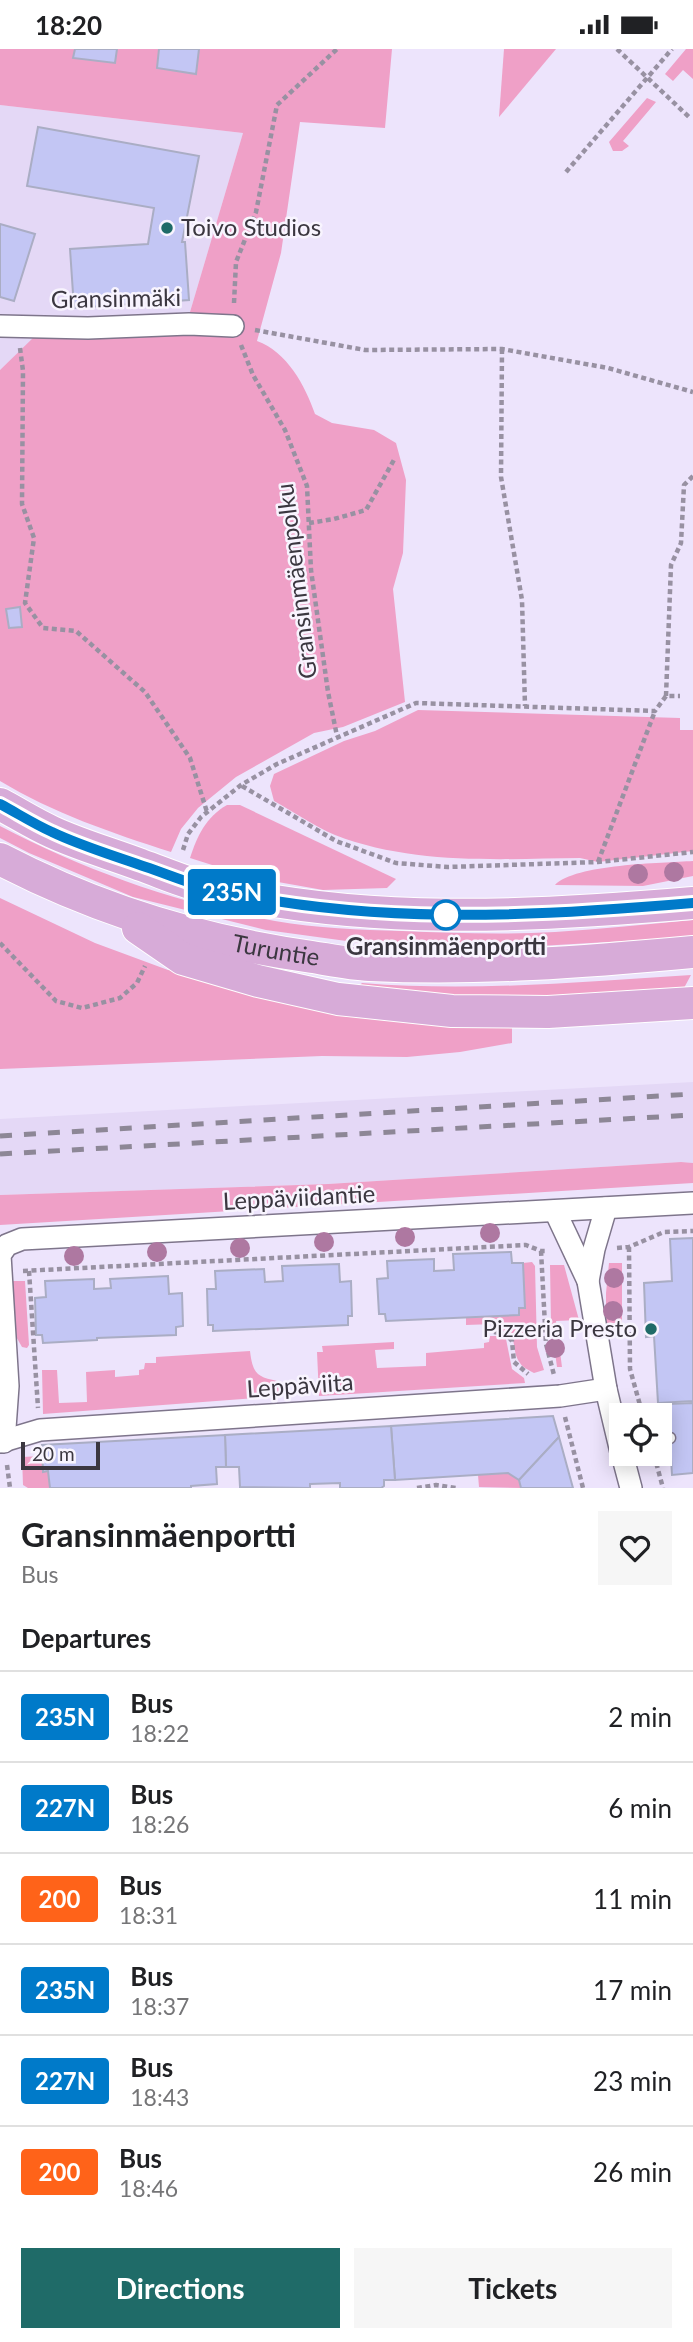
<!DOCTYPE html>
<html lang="en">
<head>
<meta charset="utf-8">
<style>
  body { margin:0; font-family:Lato,sans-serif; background:#f6f6f6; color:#202124; height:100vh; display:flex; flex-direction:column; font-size:26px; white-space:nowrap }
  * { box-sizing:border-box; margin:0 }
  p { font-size:23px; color:#757577 }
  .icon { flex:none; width:38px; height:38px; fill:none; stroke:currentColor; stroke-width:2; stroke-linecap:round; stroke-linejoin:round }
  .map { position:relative; height:1439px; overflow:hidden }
  .side { display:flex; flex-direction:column; background:#fff; flex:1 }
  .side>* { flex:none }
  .badge { padding:0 14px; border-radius:5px; font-size:24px; line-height:46px }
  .buttons { position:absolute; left:609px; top:1354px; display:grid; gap:14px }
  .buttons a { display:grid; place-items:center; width:63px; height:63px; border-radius:0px; background:#fff; box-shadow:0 4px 18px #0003; font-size:35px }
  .scale { position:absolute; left:21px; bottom:18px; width:79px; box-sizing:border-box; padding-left:7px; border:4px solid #3b3740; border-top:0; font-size:19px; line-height:24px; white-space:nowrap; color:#3b3740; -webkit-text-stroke:5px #f8f4fe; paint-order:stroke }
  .map>.badge { position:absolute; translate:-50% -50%; box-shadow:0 0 0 4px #fff }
  h2 { padding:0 21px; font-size:26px; line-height:63px }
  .round { display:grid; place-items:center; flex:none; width:74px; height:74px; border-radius:0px; background:#f6f6f6 }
  .overview { display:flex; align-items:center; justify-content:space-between; height:119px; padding:0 21px }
  h1 { font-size:33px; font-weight:700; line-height:52px }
  .button { display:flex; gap:14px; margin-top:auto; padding:14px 21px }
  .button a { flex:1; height:80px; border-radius:0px; background:#1f6b68; color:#fff; font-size:28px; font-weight:700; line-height:80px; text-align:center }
  .button a+a { background:#f6f6f6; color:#202124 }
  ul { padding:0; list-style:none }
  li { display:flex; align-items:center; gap:21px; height:91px; padding:0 21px; border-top:2px solid #e0e0e0 }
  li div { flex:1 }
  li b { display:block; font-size:26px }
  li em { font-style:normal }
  li .badge { min-width:77px; font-weight:700; text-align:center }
  .status { display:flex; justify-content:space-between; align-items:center; height:49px; padding:0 35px; background:#fff; direction:ltr }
  .status svg { height:19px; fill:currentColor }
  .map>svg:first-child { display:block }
  .built { fill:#e4d8f6 }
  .green { fill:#efa0c7 }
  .building { fill:#c3c6f4; stroke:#aaadc4; stroke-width:2 }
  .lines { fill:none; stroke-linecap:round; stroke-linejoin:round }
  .lane-casing { stroke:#7e758b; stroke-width:13 }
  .street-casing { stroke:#7e758b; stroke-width:24 }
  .primary-casing { stroke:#fff; stroke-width:34 }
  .path { stroke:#9891a2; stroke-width:4.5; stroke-dasharray:5 3.5; stroke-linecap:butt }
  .lane { stroke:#fff; stroke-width:10 }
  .street { stroke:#fff; stroke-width:21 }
  .primary { stroke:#d7abd8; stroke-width:32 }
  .rail { stroke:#8d8796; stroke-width:5; stroke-dasharray:12 12; stroke-linecap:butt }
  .tree { fill:#ae78a1 }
  .line-casing { stroke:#fff; stroke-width:16 }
  .line { stroke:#007ac9; stroke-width:10 }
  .poi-dot { fill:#1f6b68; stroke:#f8f4fe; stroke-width:2.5 }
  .stop-dot { fill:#fff; stroke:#007ac9; stroke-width:3.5 }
  .labels { text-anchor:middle; stroke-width:5; stroke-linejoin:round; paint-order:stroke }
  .poi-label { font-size:24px; fill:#3b3740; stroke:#f8f4fe; text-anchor:start }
  .street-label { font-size:24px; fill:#3b3740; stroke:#f8f4fe }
  .stop-label { font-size:24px; font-weight:bold; fill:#3b3740; stroke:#f8f4fe }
</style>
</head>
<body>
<div class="status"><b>18:20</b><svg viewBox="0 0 49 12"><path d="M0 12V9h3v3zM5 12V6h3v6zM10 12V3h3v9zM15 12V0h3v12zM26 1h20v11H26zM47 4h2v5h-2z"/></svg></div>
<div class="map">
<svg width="693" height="1439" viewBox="0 0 693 1439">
  <rect width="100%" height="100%" fill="#ede4fc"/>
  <!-- built -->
  <g class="built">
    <path d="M0 56 243 84 190 263 189 275 36 287 0 321Z"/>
    <path d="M693 1033V1114L681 1113 328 1135 0 1146V1070Z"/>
  </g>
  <!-- green -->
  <g class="green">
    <path d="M0 0H392L385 79 300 73 281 204 257 292C287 303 305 336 315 365L332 374 374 381 396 394 406 431 403 504 393 540 405 653 343 678 314 684 236 728 198 759 181 780 171 803C112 784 53 764 0 732V321L35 287 189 275 190 263 243 84 0 56Z"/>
    <path d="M504 0H556L499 68Z"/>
    <path d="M686 0H693V30L683 21 673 32 665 25Z"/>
    <path d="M647 49 656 53 623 92 629 97 622 102H613L609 93Z"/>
    <path d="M418 661 680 669V681H693V802L598 813 580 809C498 810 413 816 335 786 314 777 294 763 274 752L270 737 274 725 344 692 375 682Z"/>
    <path d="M227 756H240L396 830 387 839 323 841 250 828 190 809C197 787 206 768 227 756Z"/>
    <path d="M0 777C86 822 179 855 275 872 317 879 359 881 402 882 453 884 505 886 555 883 601 880 647 875 693 871V888L523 898 383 897 266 881 133 848 29 804 0 789Z"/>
    <path d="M693 812V827L643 837 555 836C575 815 662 814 693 812Z"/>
    <path d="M0 849 95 894 168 921 512 969V994L460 1003 407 1008 322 1007 0 1020Z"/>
    <path d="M691 926 684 939 514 954 359 937 362 934C472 943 581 933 691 926Z"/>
    <path d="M681 1113 693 1114V1134L0 1176V1146L328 1135Z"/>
    <path d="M532 1213 535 1217 537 1298 544 1321 534 1324C529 1321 523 1319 520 1314 509 1298 522 1285 495 1279L494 1275 466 1276V1269L519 1266V1259L525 1258 523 1214Z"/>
    <path d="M609 1214H622V1280L606 1281V1244Z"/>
    <path d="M550 1216H564L579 1271 556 1272 562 1318H557L551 1274Z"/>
    <path d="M11 1232H25L29 1296 27 1299 22 1298 14 1284Z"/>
    <path d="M490 1287H499L506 1290 512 1320 524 1329 525 1334 319 1347 317 1303H323L322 1297 394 1293V1300L375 1301 377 1319 426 1317V1304L484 1299V1294L489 1293Z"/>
    <path d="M250 1302C253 1328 259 1328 283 1333V1347L43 1365 42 1321H57L59 1354 87 1353 86 1323 115 1321V1328L139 1326V1321L144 1320 145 1314H156V1308Z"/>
    <path d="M42 1407 43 1422H48L50 1439H28L23 1436 22 1408Z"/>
    <path d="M508 1424 519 1431 521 1439 479 1438 478 1426Z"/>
  </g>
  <!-- building -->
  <g class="building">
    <path d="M75 0H117L115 14 73 9Z"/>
    <path d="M159 0H199L196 25 157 19Z"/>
    <path d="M38 78 199 107 182 193H185L189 251 74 259 70 200 148 195 154 159 27 137Z"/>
    <path d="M0 175 35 185 14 252 0 248Z"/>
    <path d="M20 558 22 578 9 579 6 560Z"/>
    <path d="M693 1189V1352L658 1354 654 1287 646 1288 644 1234 672 1232 670 1190Z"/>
    <path d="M511 1203 512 1214H523L525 1259H519V1266L386 1272 385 1265H379L377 1230 388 1229 387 1212 434 1210V1222L454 1221 453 1205Z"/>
    <path d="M339 1215 340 1233 351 1232 352 1267H348V1276L213 1282V1276H208L207 1240H216L215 1222 264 1220 265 1233 283 1232 282 1217Z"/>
    <path d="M168 1227 169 1245 182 1244 183 1277 176 1278V1286L97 1289V1291L43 1294 42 1286H36L35 1249 46 1248 45 1232 94 1230V1240L111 1239 110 1230Z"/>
    <path d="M693 1354V1424L672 1426 668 1355Z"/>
    <path d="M553 1367 559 1388 519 1431 508 1424 395 1431 391 1377Z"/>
    <path d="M391 1377 395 1431H384V1437L381 1439H340V1434L310 1435V1439L240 1438 239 1418H226L225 1386Z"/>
    <path d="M225 1386 226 1418H216L217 1435 191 1437V1439H50L48 1422 43 1423 42 1396Z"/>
    <path d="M559 1388 573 1439H521L519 1431Z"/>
  </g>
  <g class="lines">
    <defs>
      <path id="lane" d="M660 1391 670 1389"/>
      <g id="street">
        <path d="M0 277 88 279 189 275 233 277"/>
        <path d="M555 1162 588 1232 606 1340 621 1403"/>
        <path d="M588 1232 594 1200 606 1159"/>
        <path d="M0 1393 40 1381 560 1347 606 1340"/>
        <path d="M4 1393 8 1337 0 1206 7 1196 22 1190 693 1154"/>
        <path d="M622 1405 631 1439"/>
      </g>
      <g id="primary">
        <path d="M0 755C17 764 34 775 52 783 80 796 112 805 141 816 161 823 181 832 201 837 361 877 531 868 693 854"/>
        <path id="s1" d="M0 810C98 861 204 893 312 908 331 911 351 915 370 916 478 921 586 913 693 903"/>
        <path d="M138 879 183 910 258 932 338 950 452 962 548 963 693 954"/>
      </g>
    </defs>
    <!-- lane casing -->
    <use href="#lane" class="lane-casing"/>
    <!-- street casing -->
    <use href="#street" class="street-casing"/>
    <!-- primary casing -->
    <use href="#primary" class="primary-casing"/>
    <!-- path -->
    <g class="path">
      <path d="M617 0 689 68"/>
      <path d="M566 123 672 0"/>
      <path d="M234 254 236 213 256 163 277 56 337 0"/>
      <path d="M255 281 365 301 502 300 608 319 693 343"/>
      <path d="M241 296 253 326 285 381 307 437 311 521 328 643 337 687"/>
      <path d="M20 299 23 322 22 455 34 489 25 554 43 579 76 582 145 643 190 709 207 763"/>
      <path d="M502 300 501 428 522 551 525 657"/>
      <path d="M309 474 334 470 366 461 395 409"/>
      <path d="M666 647 671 516 681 494 684 436 693 427"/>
      <path d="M242 737 336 792 396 814 448 818 598 813 693 803"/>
      <path d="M183 801 188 785 201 768 241 736 277 715 416 654 655 662 666 647H680"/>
      <path d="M598 813 655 662"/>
      <path d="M0 894 56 952 82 959 120 949 137 934 145 917"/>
      <path d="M629 1198 630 1320 643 1367"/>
      <path d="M617 1199 629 1198 664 1183 693 1182"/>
      <path d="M541 1202 546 1295 554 1326"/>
      <path d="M23 1222 526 1196 541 1202H548"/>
      <path d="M29 1222 38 1359"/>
      <path d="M494 1283 506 1285 512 1292 514 1313 528 1325"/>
      <path d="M565 1368 583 1439"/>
      <path d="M654 1406 663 1439"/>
      <path d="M7 1416 10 1439"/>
      <path d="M417 1439 436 1436 456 1439"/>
    </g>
    <!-- lane -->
    <use href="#lane" class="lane"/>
    <!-- street -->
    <use href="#street" class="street"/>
    <!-- primary -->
    <use href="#primary" class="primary"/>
    <!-- rail -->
    <g class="rail">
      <path d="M0 1087 693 1045"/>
      <path d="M0 1105 693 1066"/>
    </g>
  </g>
  <!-- trees -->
  <g class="tree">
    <circle cx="674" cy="823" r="10"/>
    <circle cx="638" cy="825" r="10"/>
    <circle cx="490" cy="1184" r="10"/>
    <circle cx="405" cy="1188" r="10"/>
    <circle cx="324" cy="1193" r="10"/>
    <circle cx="240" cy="1199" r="10"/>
    <circle cx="157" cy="1203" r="10"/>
    <circle cx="74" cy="1207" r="10"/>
    <circle cx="614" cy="1229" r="10"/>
    <circle cx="613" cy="1262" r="10"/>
    <circle cx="555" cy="1299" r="10"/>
  </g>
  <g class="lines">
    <defs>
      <path id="line" d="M0 755C17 764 34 775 52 783 81 797 115 807 146 818 164 824 183 832 201 837 361 877 531 868 693 854"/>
    </defs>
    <!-- line casing -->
    <use href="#line" class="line-casing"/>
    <!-- line -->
    <use href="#line" class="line"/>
  </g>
  <!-- markers -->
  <g class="poi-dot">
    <circle cx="167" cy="179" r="7"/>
    <circle cx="651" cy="1280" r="7"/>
  </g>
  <circle class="stop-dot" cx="446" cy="866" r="14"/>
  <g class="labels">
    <!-- poi labels -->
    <g class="poi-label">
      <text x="181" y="187">Toivo Studios</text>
      <text x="637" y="1288" text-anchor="end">Pizzeria Presto</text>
    </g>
    <!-- street labels -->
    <g class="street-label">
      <text transform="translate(116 250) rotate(-1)" y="8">Gransinmäki</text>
      <text transform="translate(297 532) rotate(-97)" y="8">Gransinmäenpolku</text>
      <text dy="8" stroke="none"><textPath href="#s1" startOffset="292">Turuntie</textPath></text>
      <text transform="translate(299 1149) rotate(-3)" y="8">Leppäviidantie</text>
      <text transform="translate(300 1337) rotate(-4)" y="8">Leppäviita</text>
    </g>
    <!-- stop labels -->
    <g class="stop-label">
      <text x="446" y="906">Gransinmäenportti</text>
    </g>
  </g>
</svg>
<div class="buttons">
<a><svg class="icon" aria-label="locate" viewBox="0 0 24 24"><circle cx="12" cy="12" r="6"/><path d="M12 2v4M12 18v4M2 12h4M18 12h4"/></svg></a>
</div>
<div class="scale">20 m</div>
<b class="badge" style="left:232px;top:843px;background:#007ac9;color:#fff">235N</b>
</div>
<section class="side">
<div class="overview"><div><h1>Gransinmäenportti</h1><p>Bus</p></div><a class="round"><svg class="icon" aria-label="heart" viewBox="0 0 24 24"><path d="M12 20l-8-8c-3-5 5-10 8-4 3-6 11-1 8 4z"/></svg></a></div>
<h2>Departures</h2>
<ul>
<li><span class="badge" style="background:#007ac9;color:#fff">235N</span><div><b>Bus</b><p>18:22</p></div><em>2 min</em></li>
<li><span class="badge" style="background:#007ac9;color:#fff">227N</span><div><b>Bus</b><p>18:26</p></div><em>6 min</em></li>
<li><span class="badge" style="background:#ff6319;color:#fff">200</span><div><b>Bus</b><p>18:31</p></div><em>11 min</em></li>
<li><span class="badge" style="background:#007ac9;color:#fff">235N</span><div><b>Bus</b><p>18:37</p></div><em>17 min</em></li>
<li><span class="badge" style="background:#007ac9;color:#fff">227N</span><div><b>Bus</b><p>18:43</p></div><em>23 min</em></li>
<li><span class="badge" style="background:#ff6319;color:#fff">200</span><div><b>Bus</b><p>18:46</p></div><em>26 min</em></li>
</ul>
<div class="button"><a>Directions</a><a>Tickets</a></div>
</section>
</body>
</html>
